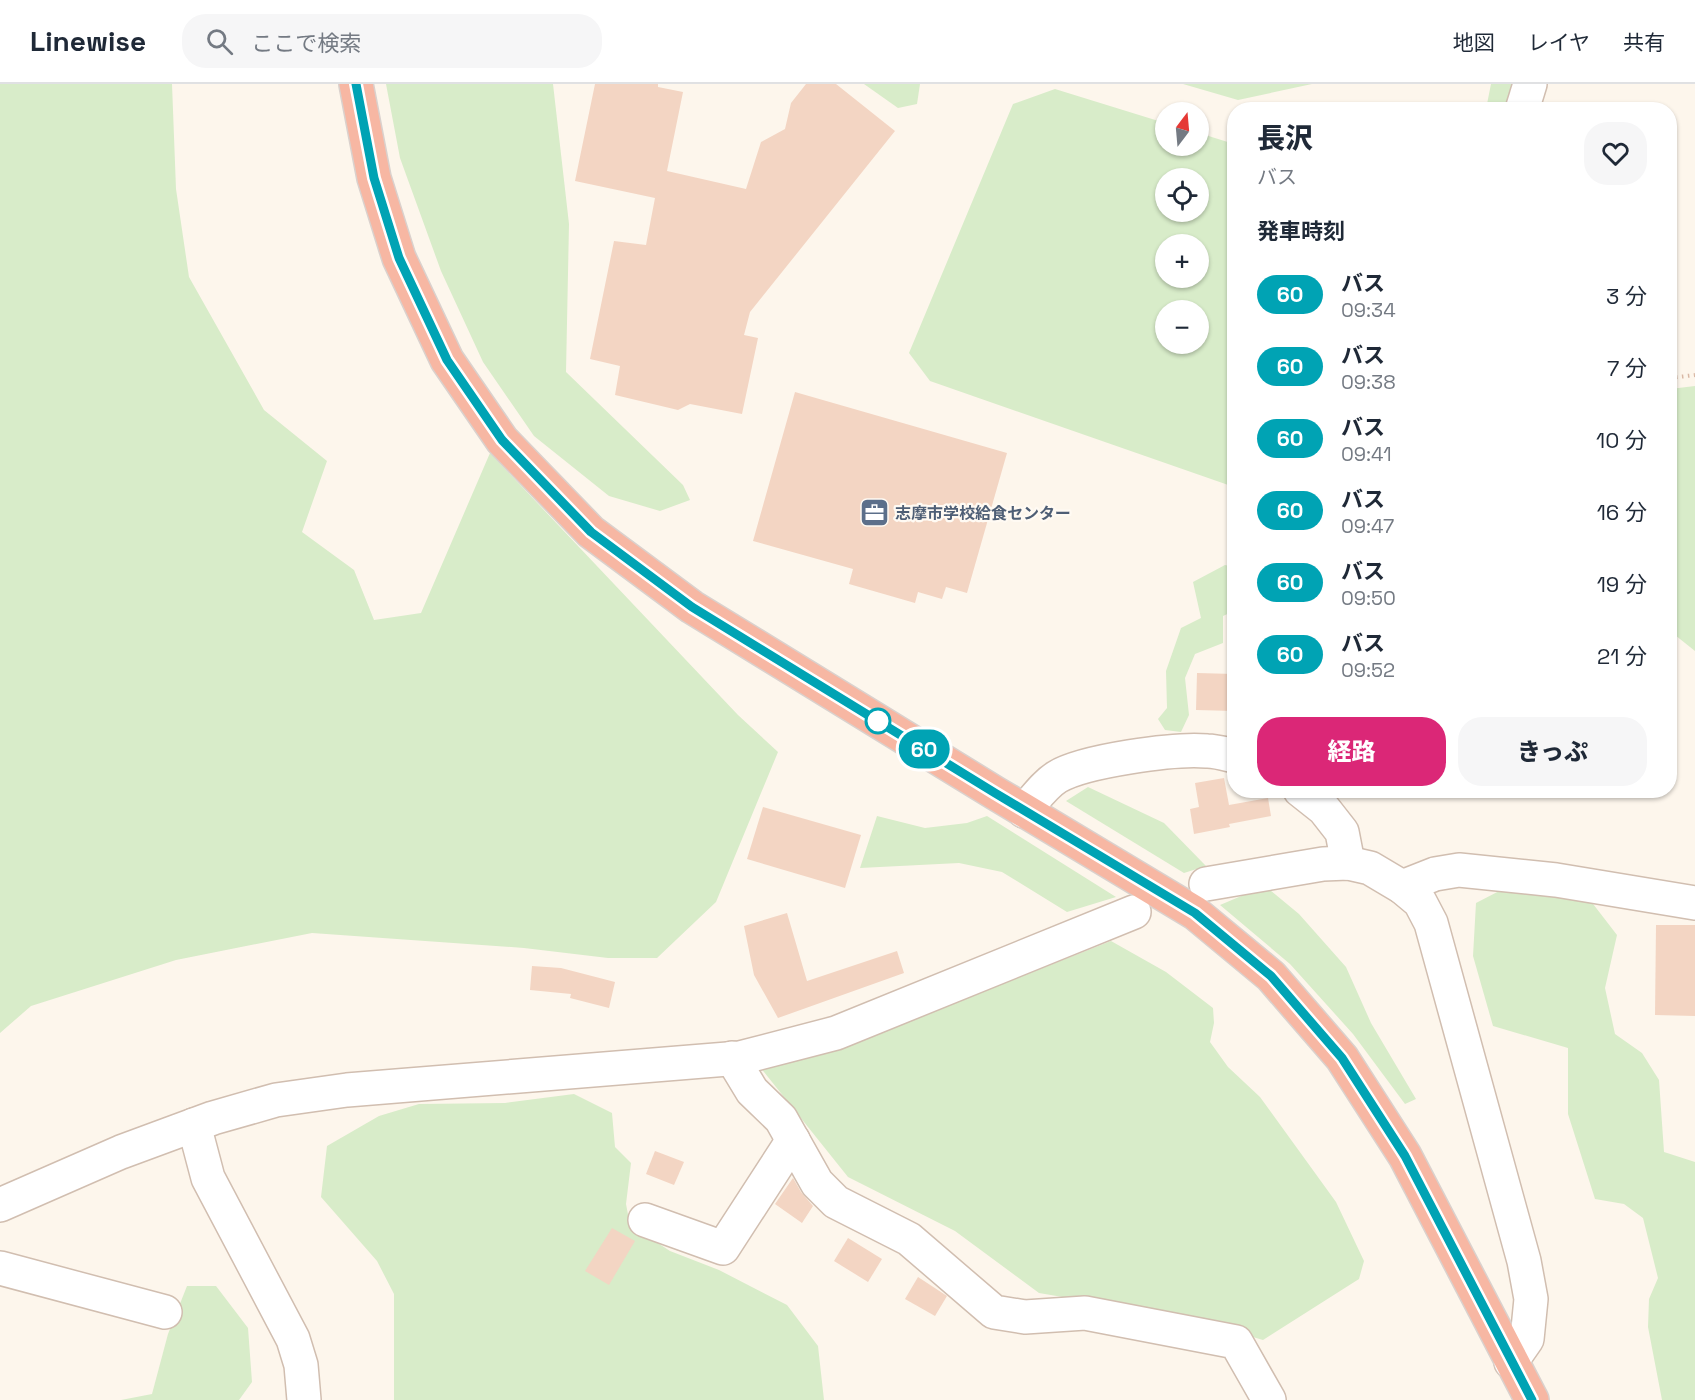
<!DOCTYPE html>
<html lang="ja">
<head>
<meta charset="utf-8">
<style>
  body { margin:0; font-family:"Space Grotesk","Noto Sans JP",sans-serif; background:#f6f6f7; color:#1f2937; height:100vh; display:flex; flex-direction:column; font-size:22px; white-space:nowrap }
  * { box-sizing:border-box; margin:0 }
  p { font-size:20px; color:#747a83 }
  .icon { flex:none; width:33px; height:33px; fill:none; stroke:currentColor; stroke-width:2; stroke-linecap:round; stroke-linejoin:round }
  .map { position:relative; flex:1; overflow:hidden }
  .drawer { position:absolute; left:1227px; top:18px; width:450px; height:696px; display:flex; flex-direction:column; background:#fff; border-radius:24px; box-shadow:0 2px 4px #0004 }
  .drawer>* { flex:none }
  .badge { padding:0 12px; border-radius:20px; font-size:21px; line-height:39px }
  .needle { width:39px; rotate:16deg }
  .controls { position:absolute; left:1155px; top:18px; display:grid; gap:12px }
  .controls a { display:grid; place-items:center; width:54px; height:54px; border-radius:50%; background:#fff; box-shadow:0 2px 4px #0004; font-size:30px }
  .map>.badge { position:absolute; translate:-50% -50%; box-shadow:0 0 0 3px #fff }
  h2 { padding:0 30px; font-size:22px; line-height:54px }
  .round { display:grid; place-items:center; flex:none; width:63px; height:63px; border-radius:24px; background:#f6f6f7 }
  .headline { display:flex; align-items:center; justify-content:space-between; height:102px; padding:0 30px }
  h1 { font-size:28px; font-weight:800; line-height:45px }
  .primary-button { display:flex; gap:12px; margin-top:auto; padding:12px 30px }
  .primary-button a { flex:1; height:69px; border-radius:24px; background:#db2777; color:#fff; font-size:24px; font-weight:800; line-height:69px; text-align:center }
  .primary-button a+a { background:#f6f6f7; color:#1f2937 }
  ul { padding:0; list-style:none }
  li { display:flex; align-items:center; gap:18px; height:72px; padding:0 30px }
  li div { flex:1 }
  li b { display:block; font-size:22px }
  li em { font-style:normal }
  li .badge { min-width:66px; font-weight:700; text-align:center }
  header { display:flex; align-items:center; gap:36px; box-sizing:border-box; height:84px; padding:0 30px; background:#fff; border-bottom:2px solid #e0e1e3 }
  header strong { font-size:28px }
  nav { display:flex; gap:33px; margin-inline-start:auto; font-size:21px }
  .search { width:420px; height:54px; background:#f6f6f7; display:flex; align-items:center; gap:15px; box-sizing:border-box; padding:0 21px; border-radius:24px; color:#747a83; font-size:22px }
  .map>svg:first-child { display:block }
  .green { fill:#d8ecc9; fill-rule:evenodd }
  .building { fill:#f3d5c3 }
  .lines { fill:none; stroke-linecap:round; stroke-linejoin:round }
  .minor-casing { stroke:#d1beb0; stroke-width:36 }
  .highway-casing { stroke:#dad1cd; stroke-width:36 }
  .path { stroke:#d9b8a5; stroke-width:4; stroke-dasharray:1.5 4.5; stroke-linecap:butt }
  .minor { stroke:#fff; stroke-width:33 }
  .highway { stroke:#f7b7a3; stroke-width:33 }
  .line-casing { stroke:#fff; stroke-width:14 }
  .line { stroke:#00a3b4; stroke-width:9 }
  .stop-dot { fill:#fff; stroke:#00a3b4; stroke-width:3 }
  .labels { text-anchor:middle; stroke-width:4.5; stroke-linejoin:round; paint-order:stroke }
  .service-label { font-size:16px; font-weight:bold; fill:#4e5e75; stroke:#fffaf3; text-anchor:start }
</style>
</head>
<body>
<header>
<strong>Linewise</strong>
<div class="search"><svg class="icon" aria-label="search" viewBox="0 0 24 24"><circle cx="10" cy="10" r="6"/><path d="M15 15l6 6"/></svg>ここで検索</div>
<nav><a>地図</a><a>レイヤ</a><a>共有</a></nav>
</header>
<div class="map">
<svg width="1695" height="1316" viewBox="0 0 1695 1316">
  <rect width="100%" height="100%" fill="#fdf6ec"/>
  <!-- green -->
  <g class="green">
    <path d="M0 0H172L176 105 189 193 264 326 327 377 302 448 354 486 374 536 421 529 490 369 738 631 778 668 716 818 657 874H608L524 864 312 849 176 876 31 922 0 949Z"/>
    <path d="M386 0H553L569 140 566 288 683 401 690 416 660 427 609 412 534 352 483 278 441 187 400 74Z"/>
    <path d="M864 0H920L917 20 898 24Z"/>
    <path d="M1183 0H1312L1238 16Z"/>
    <path d="M1491 0H1522L1514 25H1486Z"/>
    <path d="M1055 5 1165 39 1166 62H1198L1199 49 1234 60V403L930 297 909 269 1013 20ZM1166 94H1198V128H1166ZM1166 160H1198V194H1166ZM1166 226H1198V260H1166Z"/>
    <path d="M1695 302V567L1670 547V305Z"/>
    <path d="M1225 481 1234 483V527L1223 532V559L1195 570 1185 594 1189 631 1181 648 1165 646 1158 635 1167 624 1166 587 1181 544 1201 534 1193 498Z"/>
    <path d="M1088 703 1164 739 1206 782 1184 789 1066 717Z"/>
    <path d="M877 732 925 744 967 739 987 732 1116 813 1067 828 1002 788 959 779 860 784Z"/>
    <path d="M1265 802 1299 830 1346 883 1371 939 1416 1015 1405 1020 1353 950 1290 880 1220 821Z"/>
    <path d="M1507 803 1590 816 1617 851 1605 904 1615 950 1642 969 1659 996 1664 1068 1695 1078V1316H1662L1648 1243 1649 1215 1658 1194 1643 1134 1624 1120 1595 1115 1568 1030V964L1493 942 1473 872 1476 819Z"/>
    <path d="M1111 857 1166 888 1213 924 1214 939 1210 958 1228 983 1260 1013 1336 1118 1364 1177 1359 1195 1263 1256 1192 1235 1039 1209 955 1147 848 1093 760 983 840 964Z"/>
    <path d="M574 1010 612 1029 615 1063 631 1079 626 1120 630 1141 670 1167 719 1186 787 1221 818 1262 824 1316H394V1210L377 1177 321 1113 327 1062 379 1032 419 1020 505 1019Z"/>
    <path d="M187 1202H216L248 1244 252 1298 239 1316H121L152 1310 168 1250Z"/>
  </g>
  <!-- building -->
  <g class="building">
    <path d="M595 0H658V3L683 8 667 87 746 105 761 58 785 45 791 19 806 0H836L895 47 750 228 744 251 758 254 742 330 690 320 678 326 615 311 620 282 590 275 614 157 646 161 655 114 575 97Z"/>
    <path d="M795 308 1007 369 967 509 946 503 942 515 918 508 915 519 849 500 853 485 753 457Z"/>
    <path d="M1197 589 1234 590V627L1196 626Z"/>
    <path d="M1224 694 1229 721 1268 714 1271 732 1229 740 1230 743 1194 750 1190 725 1199 723 1195 699Z"/>
    <path d="M763 723 861 751 845 804 747 775Z"/>
    <path d="M787 829 807 897 897 867 904 889 778 934 754 891 744 842Z"/>
    <path d="M1656 841H1695V932L1655 931Z"/>
    <path d="M532 882 561 884 615 898 609 924 570 914 571 910 530 906Z"/>
    <path d="M655 1067 684 1078 674 1101 646 1090Z"/>
    <path d="M793 1094 801 1108 813 1122 802 1139 775 1120Z"/>
    <path d="M612 1144 635 1157 609 1201 585 1187Z"/>
    <path d="M848 1154 882 1175 868 1198 834 1177Z"/>
    <path d="M918 1193 947 1212 935 1232 905 1215Z"/>
  </g>
  <g class="lines">
    <defs>
      <g id="minor">
        <path d="M1522 26 1530 0"/>
        <path d="M1300 706 1324 725 1342 748 1348 779"/>
        <path d="M1024 727C1034 716 1044 701 1057 693 1083 677 1175 664 1207 667 1216 667 1226 670 1234 672"/>
        <path d="M1206 800 1323 780 1348 779 1370 784 1402 803 1420 818 1431 839 1524 1177 1531 1215 1527 1255 1511 1278"/>
        <path d="M1402 803 1435 790 1459 786 1556 796 1695 819"/>
        <path d="M732 974 752 1007 781 1035 817 1099 836 1118 909 1155 994 1228 1025 1233 1085 1229 1236 1258 1269 1316"/>
        <path d="M194 1041 208 1094 293 1255 301 1281 304 1316"/>
        <path d="M0 1121 121 1068 213 1034 276 1016 347 1006 740 974 836 949 1134 828"/>
        <path d="M645 1136 723 1164 793 1056"/>
        <path d="M0 1184 165 1228"/>
      </g>
      <path id="highway" d="M356 0 374 94 399 174 447 276 502 356 591 448 692 523 995 709 1195 829 1271 892 1342 974 1405 1072 1532 1316"/>
    </defs>
    <!-- minor casing -->
    <use href="#minor" class="minor-casing"/>
    <!-- highway casing -->
    <use href="#highway" class="highway-casing"/>
    <!-- path -->
    <path class="path" d="M1670 294 1695 291"/>
    <!-- minor -->
    <use href="#minor" class="minor"/>
    <!-- highway -->
    <use href="#highway" class="highway"/>
  </g>
  <g class="lines">
    <defs>
      <path id="line" d="M356 0 374 94 399 174 447 276 502 356 591 448 692 523 995 709 1195 829 1271 892 1342 974 1405 1072 1532 1316"/>
    </defs>
    <!-- line casing -->
    <use href="#line" class="line-casing"/>
    <!-- line -->
    <use href="#line" class="line"/>
  </g>
  <!-- icons -->
  <defs>
    <symbol id="office-square" viewBox="-11 -11 22 22"><rect x="-9" y="-9" width="18" height="18" rx="4" fill="#5c6f8a" stroke="#fffaf3"/><path d="M-6-3h4V-5.5h4V-3h4V5H-6ZM-1-4.5V-3h2v-1.5ZM-6 0V1H6V0Z" fill="#fff"/></symbol>
  </defs>
  <g fill-rule="evenodd">
    <use href="#office-square" x="858" y="412" width="33" height="33"/>
  </g>
  <!-- markers -->
  <circle class="stop-dot" cx="878" cy="637" r="12"/>
  <g class="labels">
    <!-- service labels -->
    <g class="service-label">
      <text x="895" y="435">志摩市学校給食センター</text>
    </g>
  </g>
</svg>
<div class="controls">
<a><svg class="needle" viewBox="-14 -14 28 28"><path d="M0-13l5 13h-10z" fill="#e53935"/><path d="M0 13l5-13h-10z" fill="#747a83"/></svg></a>
<a><svg class="icon" aria-label="locate" viewBox="0 0 24 24"><circle cx="12" cy="12" r="6"/><path d="M12 2v4M12 18v4M2 12h4M18 12h4"/></svg></a>
<a>+</a>
<a>−</a>
</div>
<b class="badge" style="left:924px;top:665px;background:#00a3b4;color:#fff">60</b>
<section class="drawer">
<div class="headline"><div><h1>長沢</h1><p>バス</p></div><a class="round"><svg class="icon" aria-label="heart" viewBox="0 0 24 24"><path d="M12 20l-8-8c-3-5 5-10 8-4 3-6 11-1 8 4z"/></svg></a></div>
<h2>発車時刻</h2>
<ul>
<li><span class="badge" style="background:#00a3b4;color:#fff">60</span><div><b>バス</b><p>09:34</p></div><em>3 分</em></li>
<li><span class="badge" style="background:#00a3b4;color:#fff">60</span><div><b>バス</b><p>09:38</p></div><em>7 分</em></li>
<li><span class="badge" style="background:#00a3b4;color:#fff">60</span><div><b>バス</b><p>09:41</p></div><em>10 分</em></li>
<li><span class="badge" style="background:#00a3b4;color:#fff">60</span><div><b>バス</b><p>09:47</p></div><em>16 分</em></li>
<li><span class="badge" style="background:#00a3b4;color:#fff">60</span><div><b>バス</b><p>09:50</p></div><em>19 分</em></li>
<li><span class="badge" style="background:#00a3b4;color:#fff">60</span><div><b>バス</b><p>09:52</p></div><em>21 分</em></li>
</ul>
<div class="primary-button"><a>経路</a><a>きっぷ</a></div>
</section>
</div>
</body>
</html>
